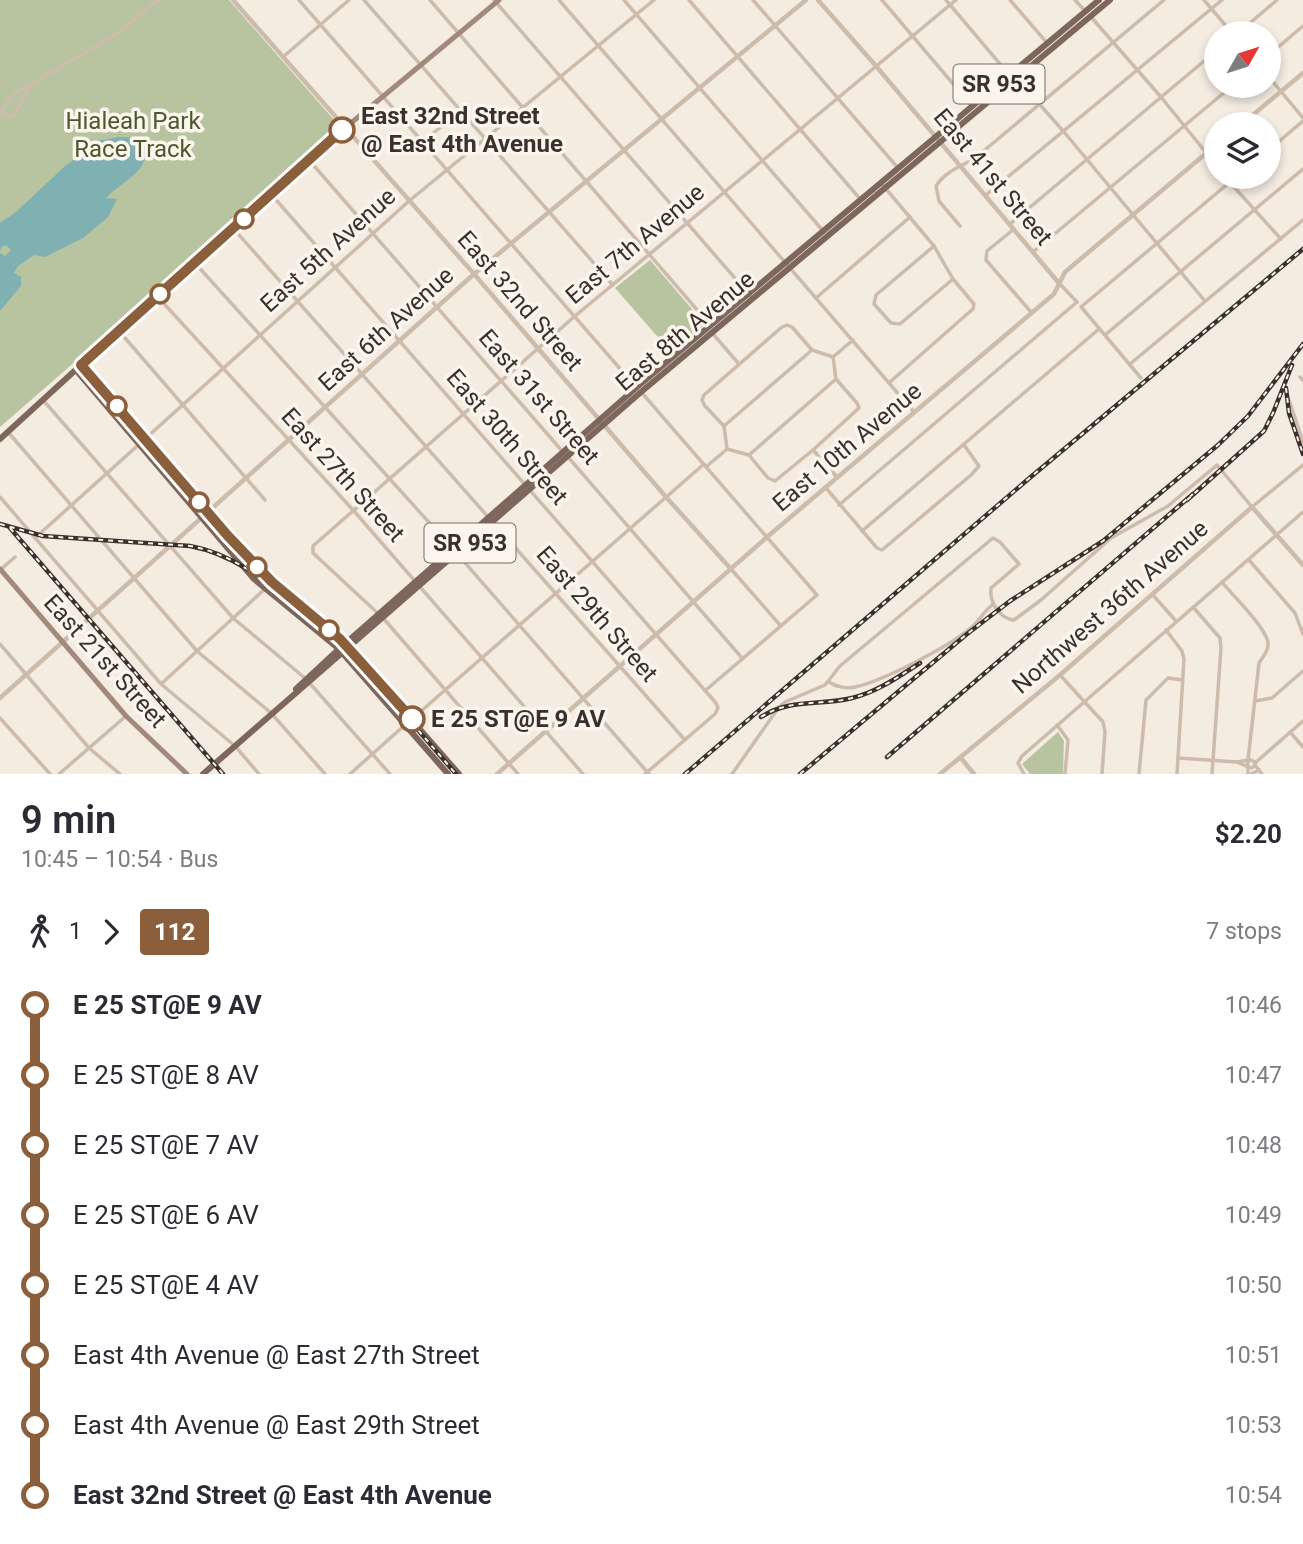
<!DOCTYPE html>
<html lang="en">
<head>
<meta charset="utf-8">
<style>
  body { margin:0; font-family:Roboto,sans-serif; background:#f7f7f7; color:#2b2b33; height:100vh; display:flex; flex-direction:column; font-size:26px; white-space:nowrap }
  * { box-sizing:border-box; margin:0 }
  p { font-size:23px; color:#7c7c81 }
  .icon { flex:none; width:38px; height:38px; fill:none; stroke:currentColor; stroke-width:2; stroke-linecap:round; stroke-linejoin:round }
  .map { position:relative; height:774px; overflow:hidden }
  .side { display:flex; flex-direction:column; background:#fff; flex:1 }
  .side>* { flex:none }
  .badge { padding:0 14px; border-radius:5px; font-size:24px; line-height:46px }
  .needle { width:46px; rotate:51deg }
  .fabs { position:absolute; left:1204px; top:21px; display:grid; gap:14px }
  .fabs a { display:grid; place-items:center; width:77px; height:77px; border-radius:50%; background:#fff; box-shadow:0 4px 10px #0003; font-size:35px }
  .map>.badge { position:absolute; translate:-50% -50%; box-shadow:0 0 0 4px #fff }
  .legs { display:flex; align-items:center; gap:10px; height:77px; padding:0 21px; font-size:23px }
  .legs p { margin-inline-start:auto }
  .overview { display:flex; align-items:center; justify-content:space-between; height:119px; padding:0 21px }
  h1 { font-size:38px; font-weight:600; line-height:52px }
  ul { padding:0 21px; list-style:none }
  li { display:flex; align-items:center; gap:24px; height:70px; font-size:26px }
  li i { display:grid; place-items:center; width:10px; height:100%; margin:0 9px; background:currentColor }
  li i::after { content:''; width:18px; height:18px; margin:-9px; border:5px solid; border-radius:50%; background:#fff }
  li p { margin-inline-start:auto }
  li:first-child i { background:linear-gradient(#0000 50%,currentColor 0) }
  li:last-child i { background:linear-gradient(currentColor 50%,#0000 0) }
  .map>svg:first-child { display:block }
  .green { fill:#b8c4a0 }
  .water { fill:#7fb0b2 }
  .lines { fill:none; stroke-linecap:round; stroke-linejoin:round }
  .minor { stroke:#cdbbac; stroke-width:3.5 }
  .tertiary { stroke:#cdbbac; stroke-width:4.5 }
  .secondary { stroke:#a18a7d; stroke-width:5 }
  .primary { stroke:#7d675c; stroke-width:6 }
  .rail-casing { stroke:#3b302b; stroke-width:4.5 }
  .rail { stroke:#fbf5ee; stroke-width:2; stroke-dasharray:5; stroke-linecap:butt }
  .line-1-casing { stroke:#fff; stroke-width:16 }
  .line-1 { stroke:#8b5e3c; stroke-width:10 }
  .stop-1-dot { fill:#fff; stroke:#8b5e3c; stroke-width:3.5 }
  .labels { text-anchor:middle; stroke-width:7; stroke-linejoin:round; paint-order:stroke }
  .shield { fill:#fbf5ee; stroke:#756b66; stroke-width:2 }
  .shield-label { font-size:23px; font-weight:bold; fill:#3b302b }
  .stop-label { font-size:24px; font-weight:bold; fill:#3b302b; stroke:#fbf5ee; text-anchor:start }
  .park-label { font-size:24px; fill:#4a5a2e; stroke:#fbf5ee }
  .street-label { font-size:24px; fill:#3b302b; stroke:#fbf5ee }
</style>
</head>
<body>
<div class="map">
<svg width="1303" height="774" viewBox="0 0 1303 774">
  <rect width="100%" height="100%" fill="#f4ebe1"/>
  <!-- green -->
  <g class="green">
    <path d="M0 0H229L342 129 0 427Z"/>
    <path d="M650 260 703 322V326L671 352 615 288Z"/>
    <path d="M1058 732 1064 741 1063 774H1030L1022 764Z"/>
  </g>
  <!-- water -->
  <path class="water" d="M118 137 137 138 145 145C151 172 120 182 106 198L117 199 108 217 83 238 45 257 34 255 18 266 14 273 21 277V286L0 311V253L5 256 11 250 6 245 2 247 0 251V223L16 212 66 165 86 152 87 147 98 141Z"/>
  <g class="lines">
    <!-- minor -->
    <g class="minor">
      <path d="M299 0 636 387"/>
      <path d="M364 0 613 285"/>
      <path d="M430 0 711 326"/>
      <path d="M494 0 753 299"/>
      <path d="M559 0 914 412"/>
      <path d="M624 0 824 232"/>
      <path d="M689 0 861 200"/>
      <path d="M753 0 898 168"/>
      <path d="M882 0 971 105"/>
      <path d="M946 0 1006 71 1020 82 1064 132 1205 301"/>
      <path d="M1010 0 1048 44"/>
      <path d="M1075 0 1085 11"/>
      <path d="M1204 0 1232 33"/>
      <path d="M1091 17 1161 97 1216 165"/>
      <path d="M1238 33 1277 0"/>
      <path d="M1269 55 1303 26"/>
      <path d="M283 57 349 0"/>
      <path d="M1269 77 1303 118"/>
      <path d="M31 85 15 114 8 117 1 110 14 94 117 34 158 0"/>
      <path d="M422 142 461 111"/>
      <path d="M1269 150 1303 121"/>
      <path d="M309 160 563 452"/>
      <path d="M1225 177 1281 239"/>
      <path d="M881 183 934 246 953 279 974 304 973 309 966 315 890 382"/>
      <path d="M271 194 716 703 718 708 715 714 645 774"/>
      <path d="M986 195 1222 0"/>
      <path d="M1010 224 1216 51"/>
      <path d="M960 226 939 201 936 186C945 172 959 167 974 159L1164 0"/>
      <path d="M233 228 685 740"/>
      <path d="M1014 229 987 251 986 260 1031 312"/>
      <path d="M934 246 876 295 874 304 891 323 900 324 953 279"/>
      <path d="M1033 252 1232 86"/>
      <path d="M195 263 453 549 649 774"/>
      <path d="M1059 283 1077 302"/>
      <path d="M157 296 353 510 583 774"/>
      <path d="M816 298 910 217"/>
      <path d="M1081 307 1236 177"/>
      <path d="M1082 308 1141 378"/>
      <path d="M787 325 792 327 812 350 833 357 836 379 857 403 859 408 813 450 775 481 768 478 749 455 727 449 724 426 705 406 702 400 704 395 782 327Z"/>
      <path d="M119 331 265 500"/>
      <path d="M713 334 739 364"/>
      <path d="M1105 335 1303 169"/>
      <path d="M833 357 853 340"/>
      <path d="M1130 364 1303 220"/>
      <path d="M1300 377 1303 380"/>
      <path d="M642 393 817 595 706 690"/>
      <path d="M1288 397 1303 442"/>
      <path d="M43 400 233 618 306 679 390 774"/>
      <path d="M724 426 812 350"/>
      <path d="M8 432 197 651 271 713 325 774"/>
      <path d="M813 450 837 477"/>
      <path d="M749 455 836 379"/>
      <path d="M568 457 742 658"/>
      <path d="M707 466 726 450"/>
      <path d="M826 488 877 548 882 550 971 475 979 466 964 445"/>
      <path d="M0 497 161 684 235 746 259 774"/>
      <path d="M839 505 1077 302"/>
      <path d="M862 531 1099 329"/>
      <path d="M35 538 409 201 654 0"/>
      <path d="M1249 560 1295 613 1303 634"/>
      <path d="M731 569 780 625"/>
      <path d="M0 570 15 557"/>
      <path d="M1222 582C1233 596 1264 625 1268 642 1269 651 1263 656 1259 663L1248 760"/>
      <path d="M1152 594 1176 621"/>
      <path d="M1193 607 1220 638 1221 648 1212 774"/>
      <path d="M1166 630 1182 651 1184 659 1177 774"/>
      <path d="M0 644 89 748 120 774"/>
      <path d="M1060 675 1103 722 1105 732 1102 774"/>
      <path d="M829 682C836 687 847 689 855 687 883 681 955 644 975 624 981 617 986 610 993 604"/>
      <path d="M161 684 266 588"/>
      <path d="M1255 701 1272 698 1303 671"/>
      <path d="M0 718 50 774"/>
      <path d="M412 719 704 464"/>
      <path d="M1057 725 1068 740 1065 774"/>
      <path d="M1290 732 1303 747"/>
      <path d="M1178 758 1237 762 1248 760"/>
      <path d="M1239 763 1251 768 1255 766V762L1249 759 1247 766"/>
      <path d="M1255 763 1303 721"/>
      <path d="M1255 765 1262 774"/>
      <path d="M1248 766V774"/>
      <path d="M59 774 126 716"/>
      <path d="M350 774 406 724"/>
      <path d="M518 774 384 619 313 553V546L575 316 956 0"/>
      <path d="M732 774 779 707 785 702 825 685 840 666 993 538 1000 542 1019 564 991 588C989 602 1000 619 1014 620L1041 600 1111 538 1168 506 1217 465 1252 507 1303 465"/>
      <path d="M1024 774 1018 763 1022 756 1303 512"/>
      <path d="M1139 774 1146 700 1168 678 1182 680"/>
      <path d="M1251 774 1259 770"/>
    </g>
    <!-- tertiary -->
    <g class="tertiary">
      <path d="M233 0 474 274 666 497 731 569"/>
      <path d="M818 0 876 66 1058 282"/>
      <path d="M1242 124 1303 73"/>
      <path d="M0 698 474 274 806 0"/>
      <path d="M961 758 974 774"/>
      <path d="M497 774 767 537 1054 294 1065 272 1216 145"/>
      <path d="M940 774 1060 675 1252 507 1303 565"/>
    </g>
    <!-- secondary -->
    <g class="secondary">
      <path d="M81 365 345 128 499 0"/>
      <path d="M0 569 126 716 187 774"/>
    </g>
    <!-- primary -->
    <g class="primary">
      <path d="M76 370 254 579 339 649 448 774"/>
      <path d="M0 439 81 365 228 536 272 582 345 644 459 774"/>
      <path d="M296 689 339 649 637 387 1099 0"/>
      <path d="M203 774 641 392 1110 0"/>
    </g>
    <defs>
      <g id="rail">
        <path d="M1286 388 1289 413 1303 454"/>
        <path d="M1187 500 1264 431 1273 413 1292 365"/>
        <path d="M0 524 43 536 190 546C233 554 263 579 296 606 356 656 405 715 456 774"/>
        <path d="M10 528 223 774"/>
        <path d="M761 717C790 698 821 706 852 698 877 692 898 677 920 663"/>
        <path d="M887 757 1193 494"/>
        <path d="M685 774 1026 481 1303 249"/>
        <path d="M800 774 967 634 1010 601 1103 541 1218 445 1248 416 1303 344"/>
      </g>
    </defs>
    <!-- rail casing -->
    <use href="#rail" class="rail-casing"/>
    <!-- rail -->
    <use href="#rail" class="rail"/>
  </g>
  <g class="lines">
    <defs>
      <path id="line-1" d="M342 130 81 365 228 536 272 582 340 639 412 719"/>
    </defs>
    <!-- line-1 casing -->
    <use href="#line-1" class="line-1-casing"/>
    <!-- line-1 -->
    <use href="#line-1" class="line-1"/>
  </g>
  <!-- markers -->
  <g class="stop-1-dot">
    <circle cx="342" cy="130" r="12"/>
    <circle cx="244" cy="219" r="9"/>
    <circle cx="160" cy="294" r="9"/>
    <circle cx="117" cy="406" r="9"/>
    <circle cx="199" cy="502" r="9"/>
    <circle cx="257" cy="567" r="9"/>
    <circle cx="329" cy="630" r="9"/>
    <circle cx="412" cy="719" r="12"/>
  </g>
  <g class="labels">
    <!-- shield labels -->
    <g class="shield">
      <rect x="953.5" y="64.5" width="91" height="39" rx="5"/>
      <rect x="424.5" y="523.5" width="91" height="39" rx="5"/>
    </g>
    <g class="shield-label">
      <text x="999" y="92">SR 953</text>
      <text x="470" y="551">SR 953</text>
    </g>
    <!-- stop labels -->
    <g class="stop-label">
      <text x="361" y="124">East 32nd Street<tspan x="361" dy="28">@ East 4th Avenue</tspan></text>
      <text x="431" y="727">E 25 ST@E 9 AV</text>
    </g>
    <!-- park labels -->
    <g class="park-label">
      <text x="133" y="129">Hialeah Park<tspan x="133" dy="28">Race Track</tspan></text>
    </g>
    <!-- street labels -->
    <g class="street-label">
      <text transform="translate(993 177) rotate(50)" y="8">East 41st Street</text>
      <text transform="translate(635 244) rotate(-40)" y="8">East 7th Avenue</text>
      <text transform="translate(328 250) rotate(-42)" y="8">East 5th Avenue</text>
      <text transform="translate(520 301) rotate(49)" y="8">East 32nd Street</text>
      <text transform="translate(386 329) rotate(-42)" y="8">East 6th Avenue</text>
      <text transform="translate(685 331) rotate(-40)" y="8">East 8th Avenue</text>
      <text transform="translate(539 397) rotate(49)" y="8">East 31st Street</text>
      <text transform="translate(507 437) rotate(49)" y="8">East 30th Street</text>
      <text transform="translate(847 447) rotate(-40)" y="8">East 10th Avenue</text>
      <text transform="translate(343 475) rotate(48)" y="8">East 27th Street</text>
      <text transform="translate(1110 607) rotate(-41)" y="8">Northwest 36th Avenue</text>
      <text transform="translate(597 614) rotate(49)" y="8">East 29th Street</text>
      <text transform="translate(105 661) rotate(48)" y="8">East 21st Street</text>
    </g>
  </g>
</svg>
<div class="fabs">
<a><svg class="needle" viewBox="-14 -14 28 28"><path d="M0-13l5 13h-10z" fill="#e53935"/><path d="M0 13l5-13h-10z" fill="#7c7c81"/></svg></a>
<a><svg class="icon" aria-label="layers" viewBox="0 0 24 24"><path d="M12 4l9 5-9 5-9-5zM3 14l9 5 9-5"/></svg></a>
</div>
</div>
<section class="side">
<div class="overview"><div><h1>9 min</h1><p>10:45 – 10:54 · Bus</p></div><b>$2.20</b></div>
<div class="legs"><svg class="icon" aria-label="walk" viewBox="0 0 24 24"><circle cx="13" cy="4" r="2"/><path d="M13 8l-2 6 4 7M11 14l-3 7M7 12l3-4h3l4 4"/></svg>1<svg class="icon" aria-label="forward" viewBox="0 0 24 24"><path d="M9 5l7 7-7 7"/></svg><b class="badge" style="background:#8b5e3c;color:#fff">112</b><p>7 stops</p></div>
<ul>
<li><i style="color:#8b5e3c"></i><b>E 25 ST@E 9 AV</b><p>10:46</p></li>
<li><i style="color:#8b5e3c"></i><span>E 25 ST@E 8 AV</span><p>10:47</p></li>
<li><i style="color:#8b5e3c"></i><span>E 25 ST@E 7 AV</span><p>10:48</p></li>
<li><i style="color:#8b5e3c"></i><span>E 25 ST@E 6 AV</span><p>10:49</p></li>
<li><i style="color:#8b5e3c"></i><span>E 25 ST@E 4 AV</span><p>10:50</p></li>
<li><i style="color:#8b5e3c"></i><span>East 4th Avenue @ East 27th Street</span><p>10:51</p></li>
<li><i style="color:#8b5e3c"></i><span>East 4th Avenue @ East 29th Street</span><p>10:53</p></li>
<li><i style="color:#8b5e3c"></i><b>East 32nd Street @ East 4th Avenue</b><p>10:54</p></li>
</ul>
</section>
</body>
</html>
